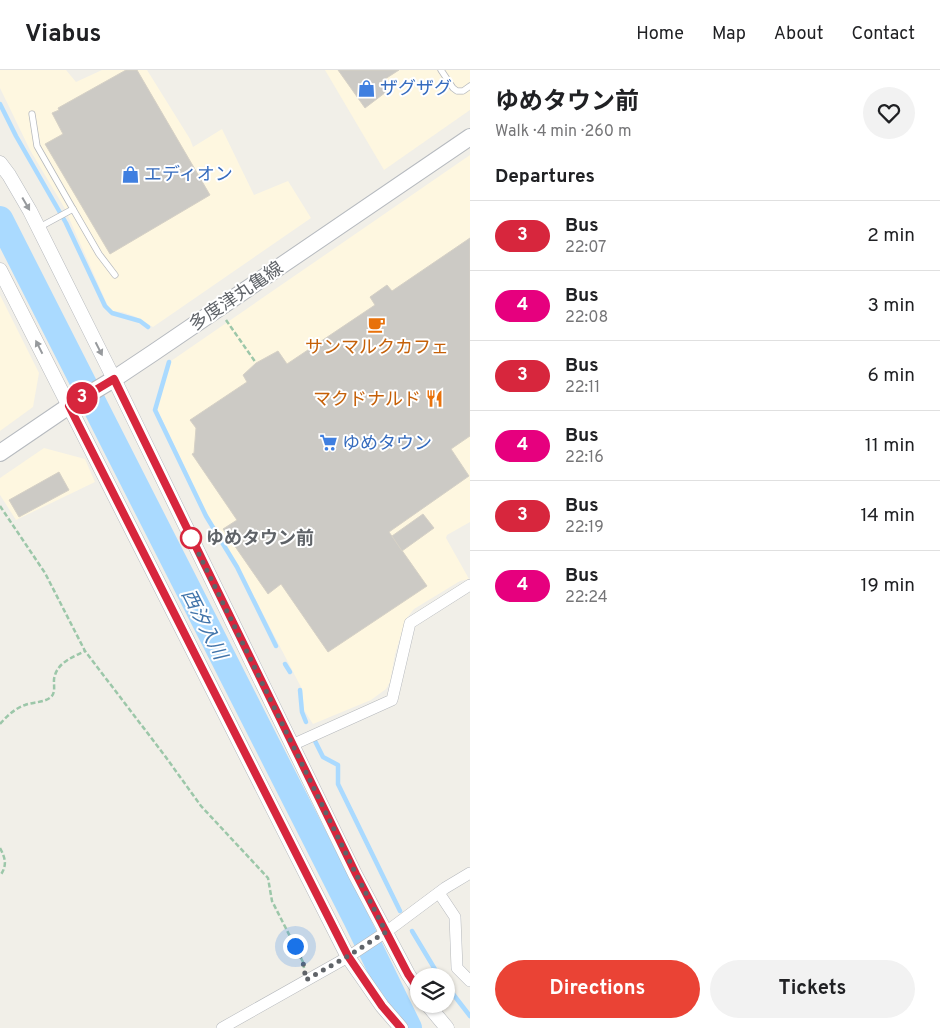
<!DOCTYPE html>
<html lang="en">
<head>
<meta charset="utf-8">
<style>
  body { margin:0; font-family:Overpass,"Noto Sans JP",sans-serif; background:#f2f2f2; color:#202124; height:100vh; display:flex; flex-direction:column; font-size:19px; white-space:nowrap }
  * { box-sizing:border-box; margin:0 }
  p { font-size:16px; color:#757577 }
  .icon { flex:none; width:28px; height:28px; fill:none; stroke:currentColor; stroke-width:2; stroke-linecap:round; stroke-linejoin:round }
  .map { position:relative; flex:1; overflow:hidden }
  .side { display:flex; flex-direction:column; background:#fff; width:470px }
  .side>* { flex:none }
  .badge { padding:0 10px; border-radius:16px; font-size:18px; line-height:32px }
  .fabs { position:absolute; left:410px; top:898px; display:grid; gap:10px }
  .fabs a { display:grid; place-items:center; width:45px; height:45px; border-radius:50%; background:#fff; box-shadow:0 1px 4px #0004; font-size:25px }
  .you { position:absolute; width:25px; height:25px; margin:-12px; border:4px solid #fff; border-radius:50%; background:#1a73e8; box-shadow:0 0 0 8px #1a73e833 }
  .map>.badge { position:absolute; translate:-50% -50%; box-shadow:0 0 0 2px #fff }
  h2 { padding:0 25px; font-size:19px; line-height:45px }
  .round { display:grid; place-items:center; flex:none; width:52px; height:52px; border-radius:26px; background:#f2f2f2 }
  .overview { display:flex; align-items:center; justify-content:space-between; height:85px; padding:0 25px }
  h1 { font-size:24px; font-weight:700; line-height:38px }
  .action { display:flex; gap:10px; margin-top:auto; padding:10px 25px }
  .action a { flex:1; height:58px; border-radius:30px; background:#ea4335; color:#fff; font-size:20px; font-weight:700; line-height:58px; text-align:center }
  .action a+a { background:#f2f2f2; color:#202124 }
  ul { padding:0; list-style:none }
  li { display:flex; align-items:center; gap:15px; height:70px; padding:0 25px; border-top:1px solid #e0e0e0 }
  li div { flex:1 }
  li b { display:block; font-size:19px }
  li em { font-style:normal }
  li .badge { min-width:55px; font-weight:700; text-align:center }
  header { display:flex; align-items:center; gap:30px; box-sizing:border-box; height:70px; padding:0 25px; background:#fff; border-bottom:1px solid #e0e0e0 }
  header strong { font-size:24px }
  nav { display:flex; gap:28px; margin-inline-start:auto; font-size:18px }
  main { display:flex; flex:1; min-height:0 }
  .map>svg:first-child { display:block }
  .commercial { fill:#fef7e0 }
  .lines { fill:none; stroke-linecap:round; stroke-linejoin:round }
  .stream { stroke:#aadaff; stroke-width:4.5 }
  .river { stroke:#aadaff; stroke-width:26 }
  .building { fill:#cccac5; stroke:#d6d1c6 }
  .service-casing { stroke:#b5b8bc; stroke-width:7 }
  .minor-casing { stroke:#b5b8bc; stroke-width:12 }
  .tertiary-casing { stroke:#b5b8bc; stroke-width:15 }
  .secondary-casing { stroke:#b6babf; stroke-width:18 }
  .path { stroke:#9cc7a9; stroke-width:2.5; stroke-dasharray:5 2.5; stroke-linecap:butt }
  .service { stroke:#fff; stroke-width:5.5 }
  .minor { stroke:#fff; stroke-width:11 }
  .tertiary { stroke:#fff; stroke-width:14 }
  .secondary { stroke:#fff; stroke-width:16 }
  .oneway { fill:#979a9d }
  .line-casing { stroke:#fff; stroke-width:11 }
  .line { stroke:#d7263d; stroke-width:8 }
  .walk { stroke:#5f6368; stroke-width:5; stroke-dasharray:0 9 }
  .stop-dot { fill:#fff; stroke:#d7263d; stroke-width:2.5 }
  .labels { text-anchor:middle; stroke-width:4; stroke-linejoin:round; paint-order:stroke }
  .shop-label { font-size:18px; fill:#366cbe; stroke:#fff; text-anchor:start }
  .street-label { font-size:18px; fill:#5f6368; stroke:#fff }
  .food-label { font-size:18px; fill:#c56008; stroke:#fff }
  .stop-label { font-size:18px; font-weight:bold; fill:#5f6368; stroke:#fff; text-anchor:start }
  .water-label { font-size:19px; font-style:italic; fill:#4174aa; stroke:#fff }
</style>
</head>
<body>
<header>
<strong>Viabus</strong>
<nav><a>Home</a><a>Map</a><a>About</a><a>Contact</a></nav>
</header>
<main>
<div class="map">
<svg width="470" height="958" viewBox="0 0 470 958">
  <rect width="100%" height="100%" fill="#f1efe8"/>
  <!-- commercial -->
  <g class="commercial">
    <path d="M0 0H66L76 12 102 0H147L190 69 193 77 222 59 254 125 288 111 311 148 153 257 134 246 122 242 112 241 107 234 64 137 30 80 0 18Z"/>
    <path d="M325 0H470V40L384 100Z"/>
    <path d="M470 85V452L447 465 446 468 469 509 460 511 414 539 406 549 395 584 390 612 386 619 371 630 313 654 304 640 302 619 236 492 223 471 207 444 157 339 171 291Z"/>
    <path d="M0 225 39 303 33 337 0 361Z"/>
    <path d="M44 378 85 389 95 412 16 450 0 425V408Z"/>
  </g>
  <g class="lines">
    <!-- stream -->
    <g class="stream">
      <path d="M0 34 16 66 66 153 105 236 112 243 140 251 148 257"/>
      <path d="M169 292 155 340 206 446 237 497 276 576"/>
      <path d="M285 594 290 602"/>
      <path d="M300 620 302 642 306 652"/>
      <path d="M314 669 323 687 338 695V714L400 841"/>
      <path d="M412 861 439 906"/>
      <path d="M446 915 470 946"/>
    </g>
    <!-- river -->
    <path class="river" d="M0 149 356 849 409 958"/>
  </g>
  <!-- building -->
  <g class="building">
    <path d="M126 0H137L210 125 110 184 45 74 63 64 52 43 59 40 58 38Z"/>
    <path d="M338 0H399L379 13 386 22 365 38Z"/>
    <path d="M470 168V366L451 379 469 406 389 462 427 516 328 582 281 514 268 524 223 459 237 450 192 384 194 383 196 358 190 350 247 312 243 305 256 293 278 281 287 294 375 235 370 227 387 215 392 221Z"/>
    <path d="M59 402 69 420 19 447 9 430Z"/>
    <path d="M423 444 434 458 402 481 392 466Z"/>
  </g>
  <g class="lines">
    <defs>
      <g id="service">
        <path d="M441 0 453 18 457 21H463L470 16"/>
        <path d="M32 44 37 76 73 139 38 158"/>
        <path d="M73 139 99 184 115 205"/>
      </g>
      <g id="minor">
        <path d="M292 675 392 630 410 553 470 515"/>
        <path d="M439 823 455 847 457 898 470 911"/>
        <path d="M222 958 348 887 386 862 445 818 470 803"/>
      </g>
      <g id="tertiary">
        <path d="M0 93 9 105 30 141 114 309 355 804 408 904 419 921"/>
        <path d="M0 200 348 887 382 936 401 958"/>
        <path d="M427 934 447 958"/>
      </g>
      <path id="secondary" d="M0 383 69 336 114 309 153 283 470 67"/>
    </defs>
    <!-- service casing -->
    <use href="#service" class="service-casing"/>
    <!-- minor casing -->
    <use href="#minor" class="minor-casing"/>
    <!-- tertiary casing -->
    <use href="#tertiary" class="tertiary-casing"/>
    <!-- secondary casing -->
    <use href="#secondary" class="secondary-casing"/>
    <!-- path -->
    <g class="path">
      <path d="M226 250 256 293"/>
      <path d="M0 436 45 503 85 581 165 686 201 736 268 808 272 831 303 892 304 898"/>
      <path d="M0 654C7 646 14 639 25 635 32 632 44 633 51 627 57 621 52 612 55 605 59 592 73 587 85 581"/>
      <path d="M0 778C6 789 7 796 0 806"/>
    </g>
    <!-- service -->
    <use href="#service" class="service"/>
    <!-- minor -->
    <use href="#minor" class="minor"/>
    <!-- tertiary -->
    <use href="#tertiary" class="tertiary"/>
    <!-- secondary -->
    <use href="#secondary" class="secondary"/>
  </g>
  <!-- one-way arrows -->
  <defs><path id="oneway-solid" d="M-6-.8H1V-3.2L6.5 0L1 3.2V.8H-6Z" transform="scale(1.25)"/></defs>
  <g class="oneway">
    <use href="#oneway-solid" transform="translate(26 134) rotate(60)"/>
    <use href="#oneway-solid" transform="translate(39 277) rotate(-117)"/>
    <use href="#oneway-solid" transform="translate(99 279) rotate(63)"/>
  </g>
  <g class="lines">
    <defs>
      <path id="line" d="M401 958 382 936 348 886 69 336 114 309 356 804 408 904 419 920"/>
    </defs>
    <!-- line casing -->
    <use href="#line" class="line-casing"/>
    <!-- line -->
    <use href="#line" class="line"/>
    <!-- walk -->
    <path class="walk" d="M191 468 356 804 386 862 348 886 306 910 303 892 295 876"/>
  </g>
  <!-- icons -->
  <defs>
    <symbol id="shop-bare" viewBox="-9 -9 18 18"><path d="M-5-2.5h2.3a2.7 3.5 0 0 1 5.4 0H5L5.5 6h-11ZM-1.5-2.5h3a1.5 2.3 0 0 0-3 0Z" fill="#3f7fe0" stroke="#fff" stroke-width="2.5" paint-order="stroke"/></symbol>
    <symbol id="cafe-bare" viewBox="-9 -9 18 18"><path d="M-5.5-4.5H6V0H3Q3 3.5 0 3.5H-2.5Q-5.5 3.5-5.5 0ZM3-3.2v2h1.7v-2ZM-6 4.5H4V6H-6Z" fill="#e8710a" stroke="#fff" stroke-width="2.5" paint-order="stroke"/></symbol>
    <symbol id="restaurant-bare" viewBox="-9 -9 18 18"><path d="M-5-6h1v4h1v-4h1v4h1v-4h1v5L-1.5 .5V6h-2V.5L-5-1ZM5-6V6H3V1.5H1.5Q1.5-4 5-6Z" fill="#e8710a" stroke="#fff" stroke-width="2.5" paint-order="stroke"/></symbol>
    <symbol id="supermarket-bare" viewBox="-9 -9 18 18"><path d="M-6-5.5h2.5l.6 2H6L4.5 2H-2.5L-4.4-4H-6ZM-1.5 3.2a1.3 1.3 0 1 0 .1 0ZM3 3.2a1.3 1.3 0 1 0 .1 0Z" fill="#3f7fe0" stroke="#fff" stroke-width="2.5" paint-order="stroke"/></symbol>
  </defs>
  <g fill-rule="evenodd">
    <use href="#shop-bare" x="354" y="6" width="25" height="25"/>
    <use href="#shop-bare" x="118" y="92" width="25" height="25"/>
    <use href="#cafe-bare" x="364" y="242" width="25" height="25"/>
    <use href="#restaurant-bare" x="422" y="316" width="25" height="25"/>
    <use href="#supermarket-bare" x="316" y="360" width="25" height="25"/>
  </g>
  <!-- markers -->
  <circle class="stop-dot" cx="191" cy="468" r="10"/>
  <g class="labels">
    <!-- shop labels -->
    <g class="shop-label">
      <text x="380" y="24">ザグザグ</text>
      <text x="144" y="110">エディオン</text>
      <text x="342" y="379">ゆめタウン</text>
    </g>
    <!-- street labels -->
    <g class="street-label">
      <text transform="translate(236 226) rotate(-34)" y="6">多度津丸亀線</text>
    </g>
    <!-- food labels -->
    <g class="food-label">
      <text x="377" y="283">サンマルクカフェ</text>
      <text x="421" y="335" text-anchor="end">マクドナルド</text>
    </g>
    <!-- stop labels -->
    <g class="stop-label">
      <text x="206" y="474">ゆめタウン前</text>
    </g>
    <!-- water labels -->
    <g class="water-label">
      <text transform="translate(205 554) rotate(63)" y="7">西汐入川</text>
    </g>
  </g>
</svg>
<div class="fabs">
<a><svg class="icon" aria-label="layers" viewBox="0 0 24 24"><path d="M12 4l9 5-9 5-9-5zM3 14l9 5 9-5"/></svg></a>
</div>
<div class="you" style="left:295px;top:876px"></div>
<b class="badge" style="left:82px;top:328px;background:#d7263d;color:#fff">3</b>
</div>
<section class="side">
<div class="overview"><div><h1>ゆめタウン前</h1><p>Walk · 4 min · 260 m</p></div><a class="round"><svg class="icon" aria-label="heart" viewBox="0 0 24 24"><path d="M12 20l-8-8c-3-5 5-10 8-4 3-6 11-1 8 4z"/></svg></a></div>
<h2>Departures</h2>
<ul>
<li><span class="badge" style="background:#d7263d;color:#fff">3</span><div><b>Bus</b><p>22:07</p></div><em>2 min</em></li>
<li><span class="badge" style="background:#e6007e;color:#fff">4</span><div><b>Bus</b><p>22:08</p></div><em>3 min</em></li>
<li><span class="badge" style="background:#d7263d;color:#fff">3</span><div><b>Bus</b><p>22:11</p></div><em>6 min</em></li>
<li><span class="badge" style="background:#e6007e;color:#fff">4</span><div><b>Bus</b><p>22:16</p></div><em>11 min</em></li>
<li><span class="badge" style="background:#d7263d;color:#fff">3</span><div><b>Bus</b><p>22:19</p></div><em>14 min</em></li>
<li><span class="badge" style="background:#e6007e;color:#fff">4</span><div><b>Bus</b><p>22:24</p></div><em>19 min</em></li>
</ul>
<div class="action"><a>Directions</a><a>Tickets</a></div>
</section>
</main>
</body>
</html>
